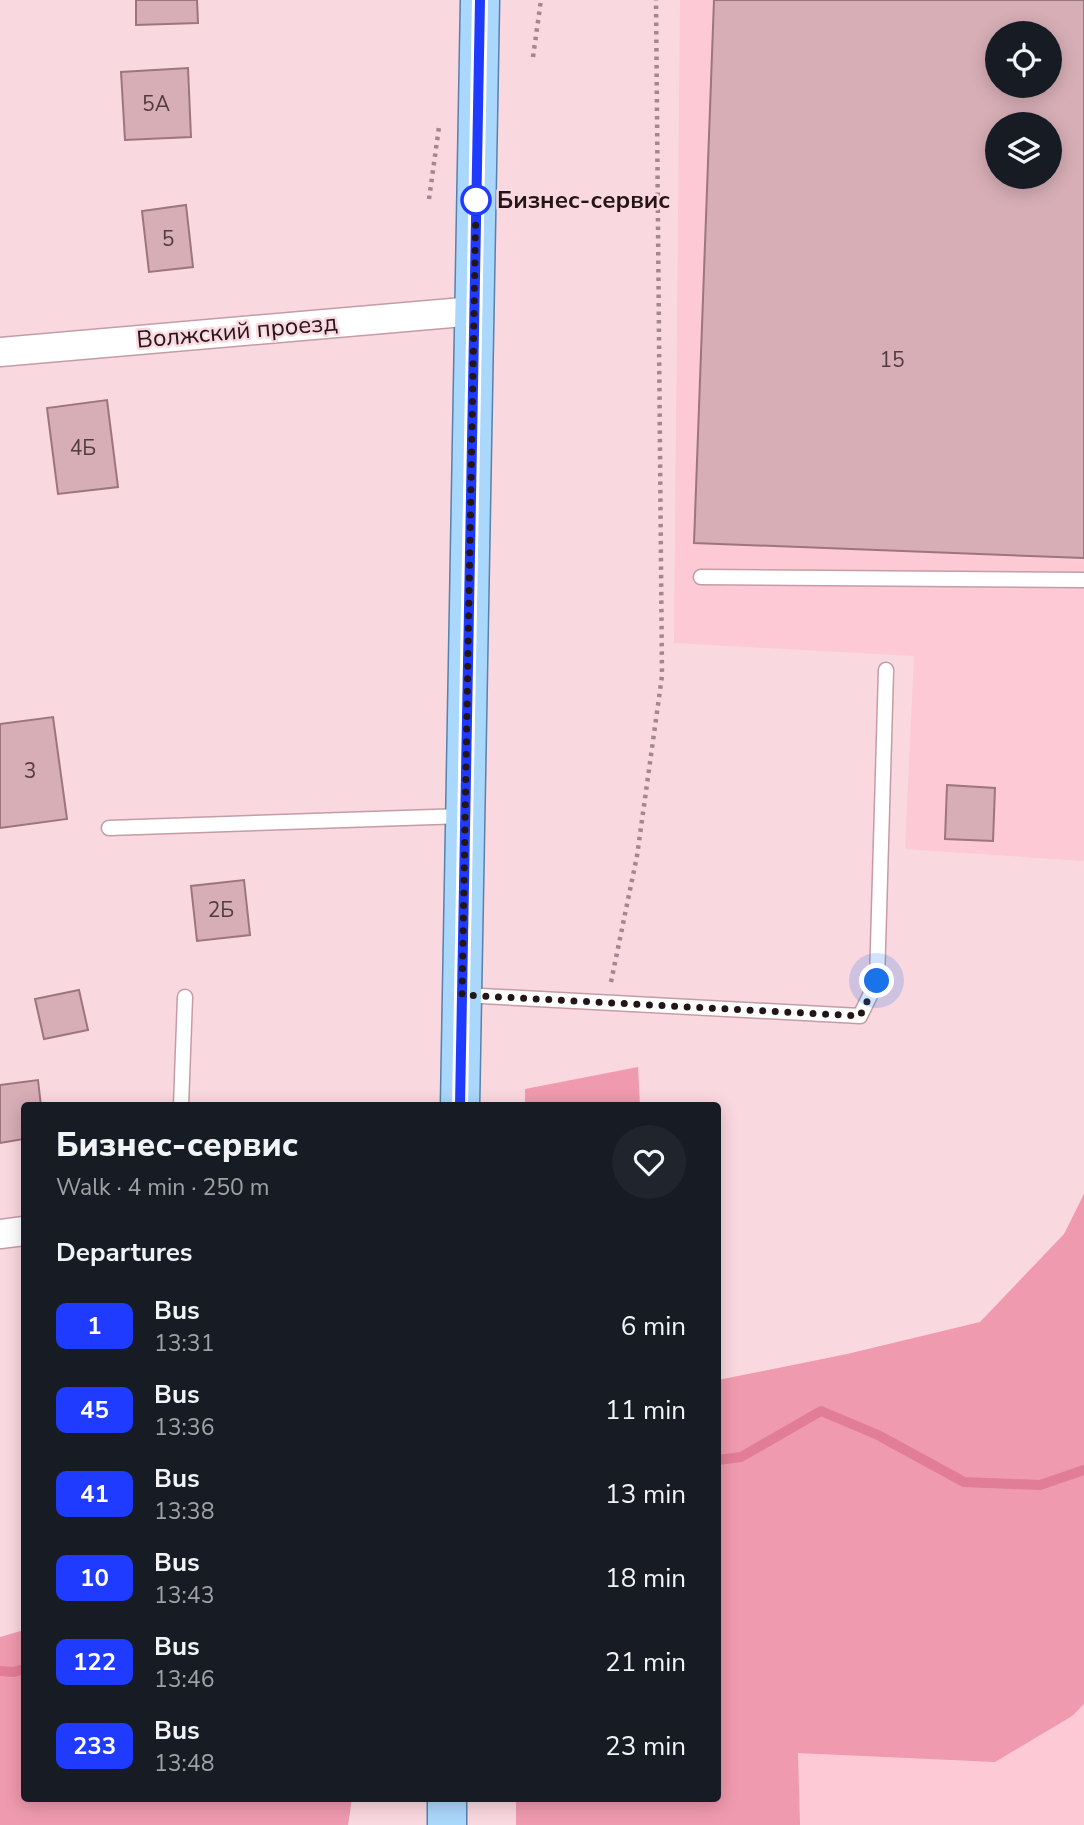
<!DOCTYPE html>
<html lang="en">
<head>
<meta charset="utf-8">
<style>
  body { margin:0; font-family:"Nunito Sans",sans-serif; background:#20242c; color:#f1f3f6; height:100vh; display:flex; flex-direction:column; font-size:26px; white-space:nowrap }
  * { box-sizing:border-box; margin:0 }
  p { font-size:23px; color:#9ea1a6 }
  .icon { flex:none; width:38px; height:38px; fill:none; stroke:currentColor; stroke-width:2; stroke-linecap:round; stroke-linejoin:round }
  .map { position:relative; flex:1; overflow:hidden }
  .drawer { position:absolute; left:21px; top:1102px; width:700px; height:700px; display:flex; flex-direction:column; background:#171b24; border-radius:7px; box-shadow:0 4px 18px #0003 }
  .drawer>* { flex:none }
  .badge { padding:0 14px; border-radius:10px; font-size:24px; line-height:46px }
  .fabs { position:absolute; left:985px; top:21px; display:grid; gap:14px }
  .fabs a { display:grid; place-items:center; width:77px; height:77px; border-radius:50%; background:#171b24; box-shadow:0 4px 18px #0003; font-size:35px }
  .you { position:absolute; width:35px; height:35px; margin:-18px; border:5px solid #fff; border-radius:50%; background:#1a73e8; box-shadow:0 0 0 10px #1a73e833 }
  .map>.badge { position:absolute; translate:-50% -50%; box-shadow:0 0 0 4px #fff }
  h2 { padding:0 35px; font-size:26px; line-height:63px }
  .round { display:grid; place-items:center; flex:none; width:74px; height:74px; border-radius:37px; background:#20242c }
  .summary { display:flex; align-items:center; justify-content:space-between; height:119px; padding:0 35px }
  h1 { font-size:33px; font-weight:800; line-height:52px }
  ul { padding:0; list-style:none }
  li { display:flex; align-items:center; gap:21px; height:84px; padding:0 35px }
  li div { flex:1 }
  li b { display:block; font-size:26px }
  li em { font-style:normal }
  li .badge { min-width:77px; font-weight:700; text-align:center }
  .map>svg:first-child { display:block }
  .built { fill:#fcc9d4; fill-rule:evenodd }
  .green { fill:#f09aaf }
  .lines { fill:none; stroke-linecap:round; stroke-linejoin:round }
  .stream { stroke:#e27d97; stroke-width:10 }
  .building { fill:#d7aeb6; stroke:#9c757e; stroke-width:2; fill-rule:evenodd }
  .lane-casing { stroke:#c59ca5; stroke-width:17 }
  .street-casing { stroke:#c59ca5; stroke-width:31 }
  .primary-casing { stroke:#5682ab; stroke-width:41 }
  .path { stroke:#a2888d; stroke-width:4.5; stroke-dasharray:3.5 5; stroke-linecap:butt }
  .lane { stroke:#fff; stroke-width:14 }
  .street { stroke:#fff; stroke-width:28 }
  .primary { stroke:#aad7fc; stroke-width:38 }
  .line-casing { stroke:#fff; stroke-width:16 }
  .line { stroke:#1f3bff; stroke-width:10 }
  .walk { stroke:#241519; stroke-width:7; stroke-dasharray:0 12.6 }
  .stop-dot { fill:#fff; stroke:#1f3bff; stroke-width:3.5 }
  .labels { text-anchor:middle; stroke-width:5; stroke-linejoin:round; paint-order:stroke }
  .number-label { font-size:21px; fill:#513b40 }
  .stop-label { font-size:24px; font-weight:bold; fill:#241519; stroke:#fad8df; text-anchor:start }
  .street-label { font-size:24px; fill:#241519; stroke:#fad8df }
</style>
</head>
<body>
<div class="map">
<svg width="1084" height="1825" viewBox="0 0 1084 1825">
  <rect width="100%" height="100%" fill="#fad8df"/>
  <!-- built -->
  <g class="built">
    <path d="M680 0H1084V861L905 849 914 656 674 643ZM998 33H1050V86H998ZM998 124H1050V177H998Z"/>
    <path d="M1084 1651V1825H744L747 1655Z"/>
  </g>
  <!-- green -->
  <g class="green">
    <path d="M638 1067 640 1106H525V1089Z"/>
    <path d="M1084 1194V1704L1072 1716 995 1762 798 1753 800 1825H516V1799H718V1380L847 1354 980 1322 1064 1234Z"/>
    <path d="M24 1630V1799H352L348 1825H0V1637Z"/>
  </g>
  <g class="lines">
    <!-- stream -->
    <g class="stream">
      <path d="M718 1460 741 1457 821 1411 878 1435 964 1482 1040 1485 1084 1470"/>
      <path d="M0 1671 14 1672 24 1669"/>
    </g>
  </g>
  <!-- building -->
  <g class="building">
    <path d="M136 0H197L198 23 136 25Z"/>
    <path d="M714 0H1084V558L694 543ZM998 33H1050V86H998ZM998 124H1050V177H998Z"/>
    <path d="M188 68 191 137 125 140 121 72Z"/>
    <path d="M186 205 193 267 149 272 142 211Z"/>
    <path d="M107 400 118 487 58 494 47 408Z"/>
    <path d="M53 717 67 819 0 828V724Z"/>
    <path d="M947 785 995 788 993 841 945 839Z"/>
    <path d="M244 880 250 935 197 941 191 886Z"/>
    <path d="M79 990 88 1030 44 1039 35 999Z"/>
    <path d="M38 1080 41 1106H24V1139L0 1143V1085Z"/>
  </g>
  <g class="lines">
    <defs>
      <g id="lane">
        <path d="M701 577 1084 580"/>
        <path d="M109 828 464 816"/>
        <path d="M463 995 860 1016 877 981 886 670"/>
        <path d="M181 1106 185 997"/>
      </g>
      <g id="street">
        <path d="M0 352 475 311"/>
        <path d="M0 1234 24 1231"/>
      </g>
      <g id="primary">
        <path d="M460 1106 480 0"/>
        <path d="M447 1825V1799"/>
      </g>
    </defs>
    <!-- lane casing -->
    <use href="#lane" class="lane-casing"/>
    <!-- street casing -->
    <use href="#street" class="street-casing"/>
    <!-- primary casing -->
    <use href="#primary" class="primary-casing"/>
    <!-- path -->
    <g class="path">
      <path d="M533 57 541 0"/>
      <path d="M429 199 439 127"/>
      <path d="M611 982 637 856 662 676 656 0"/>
    </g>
    <!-- lane -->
    <use href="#lane" class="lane"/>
    <!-- street -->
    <use href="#street" class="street"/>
    <!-- primary -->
    <use href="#primary" class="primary"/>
  </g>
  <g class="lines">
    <defs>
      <path id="line" d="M460 1106 480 0"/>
    </defs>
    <!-- line casing -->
    <use href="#line" class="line-casing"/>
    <!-- line -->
    <use href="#line" class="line"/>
    <!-- walk -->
    <path class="walk" d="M476 200 462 995 860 1016 877 981"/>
  </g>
  <!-- markers -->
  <circle class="stop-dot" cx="476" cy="200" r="14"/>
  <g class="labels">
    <!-- number labels -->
    <g class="number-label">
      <text x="156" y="111">5А</text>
      <text x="168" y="246">5</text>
      <text x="892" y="367">15</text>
      <text x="83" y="455">4Б</text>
      <text x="30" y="778">3</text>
      <text x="221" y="917">2Б</text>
    </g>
    <!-- stop labels -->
    <g class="stop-label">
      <text x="497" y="208">Бизнес-сервис</text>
    </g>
    <!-- street labels -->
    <g class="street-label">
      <text transform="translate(237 331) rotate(-5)" y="8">Волжский проезд</text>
    </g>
  </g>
</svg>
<div class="fabs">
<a><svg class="icon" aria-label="locate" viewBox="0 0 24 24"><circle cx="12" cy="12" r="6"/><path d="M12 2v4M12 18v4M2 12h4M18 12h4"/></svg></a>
<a><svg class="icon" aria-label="layers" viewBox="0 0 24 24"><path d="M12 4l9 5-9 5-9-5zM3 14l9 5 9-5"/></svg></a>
</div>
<div class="you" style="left:877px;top:981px"></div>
<section class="drawer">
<div class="summary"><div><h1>Бизнес-сервис</h1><p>Walk · 4 min · 250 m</p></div><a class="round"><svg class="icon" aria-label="heart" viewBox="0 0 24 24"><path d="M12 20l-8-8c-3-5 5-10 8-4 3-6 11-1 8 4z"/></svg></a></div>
<h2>Departures</h2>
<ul>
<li><span class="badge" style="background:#1f3bff;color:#fff">1</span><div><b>Bus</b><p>13:31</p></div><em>6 min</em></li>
<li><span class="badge" style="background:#1f3bff;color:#fff">45</span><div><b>Bus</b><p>13:36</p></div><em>11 min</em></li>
<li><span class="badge" style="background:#1f3bff;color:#fff">41</span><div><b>Bus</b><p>13:38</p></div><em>13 min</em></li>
<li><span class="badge" style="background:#1f3bff;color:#fff">10</span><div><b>Bus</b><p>13:43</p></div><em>18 min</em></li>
<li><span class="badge" style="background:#1f3bff;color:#fff">122</span><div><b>Bus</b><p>13:46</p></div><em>21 min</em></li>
<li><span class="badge" style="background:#1f3bff;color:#fff">233</span><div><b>Bus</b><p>13:48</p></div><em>23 min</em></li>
</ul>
</section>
</div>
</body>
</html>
